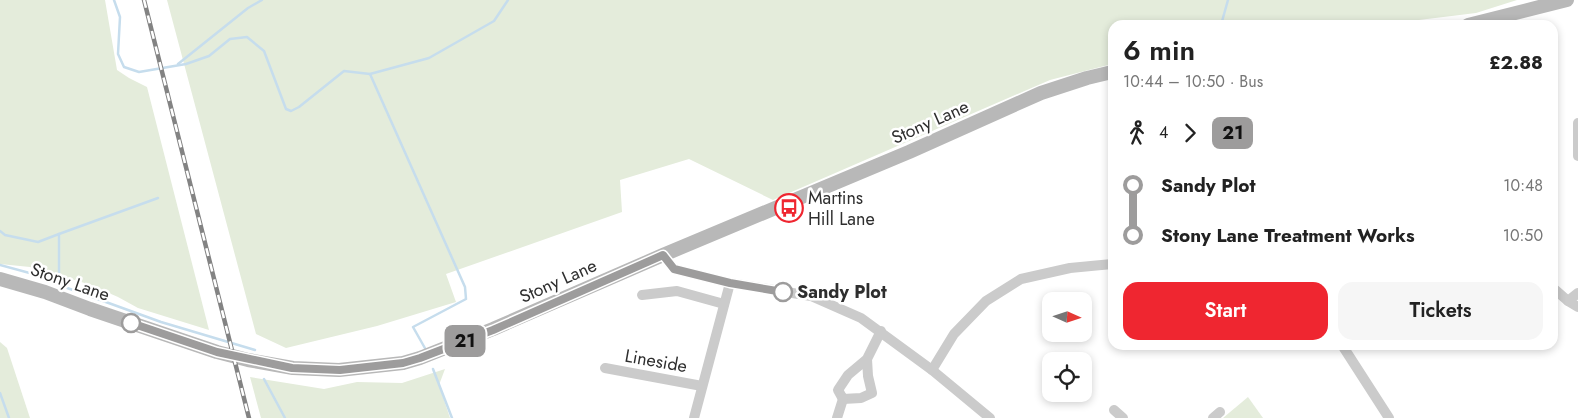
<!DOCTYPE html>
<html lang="en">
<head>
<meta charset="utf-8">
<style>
  body { margin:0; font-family:Jost,sans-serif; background:#f6f6f6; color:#222; height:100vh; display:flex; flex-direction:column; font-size:19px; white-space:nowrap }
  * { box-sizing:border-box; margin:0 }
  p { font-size:16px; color:#767676 }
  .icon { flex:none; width:28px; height:28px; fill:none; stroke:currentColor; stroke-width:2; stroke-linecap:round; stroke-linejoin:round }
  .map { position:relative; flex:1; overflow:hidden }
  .details { position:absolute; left:1108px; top:20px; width:450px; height:330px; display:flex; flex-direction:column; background:#fff; border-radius:15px; box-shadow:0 2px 8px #0003 }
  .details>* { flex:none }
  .badge { padding:0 10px; border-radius:8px; font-size:18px; line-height:32px }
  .needle { width:32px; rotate:93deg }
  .fabs { position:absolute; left:1042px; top:292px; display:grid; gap:10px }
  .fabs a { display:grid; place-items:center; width:50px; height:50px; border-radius:10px; background:#fff; box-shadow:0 2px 8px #0003; font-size:25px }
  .map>.badge { position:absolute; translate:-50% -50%; box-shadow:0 0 0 2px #fff }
  .legs { display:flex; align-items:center; gap:8px; height:55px; padding:0 15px; font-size:16px }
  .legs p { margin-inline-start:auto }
  .overview { display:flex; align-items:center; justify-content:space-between; height:85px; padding:0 15px }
  h1 { font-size:28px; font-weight:600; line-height:38px }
  .cta { display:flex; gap:10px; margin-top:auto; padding:10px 15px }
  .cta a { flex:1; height:58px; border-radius:15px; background:#ef2630; color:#fff; font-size:20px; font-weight:600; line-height:58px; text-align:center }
  .cta a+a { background:#f6f6f6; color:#222 }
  ul { padding:0 15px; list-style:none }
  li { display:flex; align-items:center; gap:18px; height:50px; font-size:19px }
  li i { display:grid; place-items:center; width:8px; height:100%; margin:0 6px; background:currentColor }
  li i::after { content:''; width:12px; height:12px; margin:-6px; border:4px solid; border-radius:50%; background:#fff }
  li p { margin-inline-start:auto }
  li:first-child i { background:linear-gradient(#0000 50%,currentColor 0) }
  li:last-child i { background:linear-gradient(currentColor 50%,#0000 0) }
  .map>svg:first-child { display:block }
  .green { fill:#e4ecdb }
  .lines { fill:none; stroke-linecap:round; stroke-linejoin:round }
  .stream { stroke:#c6dded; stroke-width:2.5 }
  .minor { stroke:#cbcbcb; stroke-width:10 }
  .secondary { stroke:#b8b8b8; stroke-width:14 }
  .rail-casing { stroke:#838383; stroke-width:4.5 }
  .rail { stroke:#fff; stroke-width:2.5; stroke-dasharray:8; stroke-linecap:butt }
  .line-1-casing { stroke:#fff; stroke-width:11 }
  .line-1 { stroke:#9d9c9c; stroke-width:8 }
  .stop-1-dot { fill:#fff; stroke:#9d9c9c; stroke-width:2.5 }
  .labels { text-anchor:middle; stroke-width:5; stroke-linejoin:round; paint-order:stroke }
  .street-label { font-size:18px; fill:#2e2e2e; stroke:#fff }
  .poi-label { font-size:18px; fill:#2e2e2e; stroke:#fff; text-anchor:start }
  .stop-label { font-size:18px; font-weight:bold; fill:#2e2e2e; stroke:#fff; text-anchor:start }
</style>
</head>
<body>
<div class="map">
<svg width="1578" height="418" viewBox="0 0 1578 418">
  <rect width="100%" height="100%" fill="#fff"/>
  <!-- green -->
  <g class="green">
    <path d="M0 0H105L117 70 129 78 147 87 209 330 138 308 118 297 88 284 30 267 0 264Z"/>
    <path d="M167 0H1517L1476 13 1378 25H1112V64L1050 80 773 200 689 159 620 180 622 212 446 274 456 302 377 326 286 348 256 334Z"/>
    <path d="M0 342 7 348 30 418H0Z"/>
    <path d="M445 369 439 385 450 418H261L250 377 324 389 357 382 402 383Z"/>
    <path d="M1248 397 1263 418H1223Z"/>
  </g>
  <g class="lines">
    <!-- stream -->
    <g class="stream">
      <path d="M114 0 120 17 118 54 124 67 139 72 186 64 209 56 230 39 247 37 264 51 286 109 291 111 299 107 344 71 370 74 429 58 494 21 508 0"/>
      <path d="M1221 25 1228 0"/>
      <path d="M178 64 248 8 262 0"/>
      <path d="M370 74 465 287 466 299 413 327 426 350"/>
      <path d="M0 231 5 235 38 242 59 234V285L161 322 255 350"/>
      <path d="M59 234 158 198"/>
      <path d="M0 265 59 281"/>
      <path d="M433 369 452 418"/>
      <path d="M264 379 285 418"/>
      <path d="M0 393 9 418"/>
    </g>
    <!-- minor -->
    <g class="minor">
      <path d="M1578 123V156"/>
      <path d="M663 255 674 269 730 283 811 296 861 318 932 370 990 418"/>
      <path d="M1552 287 1568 301 1578 307"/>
      <path d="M642 295 677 291 724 304"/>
      <path d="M1568 301 1578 293"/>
      <path d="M1342 345 1389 418"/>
      <path d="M867 359 868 376 872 393 861 398 843 399 838 390 848 375 867 359 881 331"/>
      <path d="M605 368 702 386"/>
      <path d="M932 370 954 334 986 301 1021 279 1070 268 1112 264"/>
      <path d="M1114 410 1123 418"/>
      <path d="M694 418 730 283"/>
      <path d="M837 418 843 399"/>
      <path d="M1213 418 1220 412"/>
    </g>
    <!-- secondary -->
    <g class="secondary">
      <path d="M1468 25 1567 0"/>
      <path d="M0 279 45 292 90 309 217 352 248 360 293 368 339 370 403 363 420 358 493 329 663 255 909 152 1041 93 1087 78 1112 72"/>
    </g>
    <defs>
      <path id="rail" d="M144 0 249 418"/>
    </defs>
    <!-- rail casing -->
    <use href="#rail" class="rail-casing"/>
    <!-- rail -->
    <use href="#rail" class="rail"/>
  </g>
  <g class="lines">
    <defs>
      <path id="line-1" d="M131 323 217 352 292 368 340 370 403 363 420 358 493 330 663 255 674 269 730 283 783 292"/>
    </defs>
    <!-- line-1 casing -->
    <use href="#line-1" class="line-1-casing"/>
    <!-- line-1 -->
    <use href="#line-1" class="line-1"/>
  </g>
  <!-- icons -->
  <defs>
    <symbol id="bus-ring" viewBox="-11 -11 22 22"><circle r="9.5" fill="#fff" stroke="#ef2630" stroke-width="1.5"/><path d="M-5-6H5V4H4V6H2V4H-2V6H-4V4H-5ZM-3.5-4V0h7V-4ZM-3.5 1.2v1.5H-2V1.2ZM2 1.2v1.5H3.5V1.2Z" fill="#ef2630"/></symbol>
  </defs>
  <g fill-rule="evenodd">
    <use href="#bus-ring" x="773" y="192" width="32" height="32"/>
  </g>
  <!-- markers -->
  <g class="stop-1-dot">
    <circle cx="783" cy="292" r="9"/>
    <circle cx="131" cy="323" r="9"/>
  </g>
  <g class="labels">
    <!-- street labels -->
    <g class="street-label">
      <text transform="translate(930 122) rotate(-24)" y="6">Stony Lane</text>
      <text transform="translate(558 281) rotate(-24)" y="6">Stony Lane</text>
      <text transform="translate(70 282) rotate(19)" y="6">Stony Lane</text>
      <text transform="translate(656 361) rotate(10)" y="6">Lineside</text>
    </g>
    <!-- poi labels -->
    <g class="poi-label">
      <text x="808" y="204">Martins<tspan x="808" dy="21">Hill Lane</tspan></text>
    </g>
    <!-- stop labels -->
    <g class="stop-label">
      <text x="797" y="298">Sandy Plot</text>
    </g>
  </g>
</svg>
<div class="fabs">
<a><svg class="needle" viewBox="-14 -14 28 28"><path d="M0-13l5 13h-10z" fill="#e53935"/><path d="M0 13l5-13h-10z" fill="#767676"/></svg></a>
<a><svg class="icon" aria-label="locate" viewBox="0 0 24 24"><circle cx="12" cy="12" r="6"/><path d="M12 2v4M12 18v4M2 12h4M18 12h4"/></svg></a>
</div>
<b class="badge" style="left:465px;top:341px;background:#9d9c9c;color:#111">21</b>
<section class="details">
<div class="overview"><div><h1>6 min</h1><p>10:44 – 10:50 · Bus</p></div><b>£2.88</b></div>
<div class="legs"><svg class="icon" aria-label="walk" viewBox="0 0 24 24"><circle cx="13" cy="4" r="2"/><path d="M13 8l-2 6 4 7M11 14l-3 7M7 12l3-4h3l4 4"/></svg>4<svg class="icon" aria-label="forward" viewBox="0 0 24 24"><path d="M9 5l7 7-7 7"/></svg><b class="badge" style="background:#9d9c9c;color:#111">21</b></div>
<ul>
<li><i style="color:#9d9c9c"></i><b>Sandy Plot</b><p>10:48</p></li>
<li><i style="color:#9d9c9c"></i><b>Stony Lane Treatment Works</b><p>10:50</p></li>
</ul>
<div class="cta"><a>Start</a><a>Tickets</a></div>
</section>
</div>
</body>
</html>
